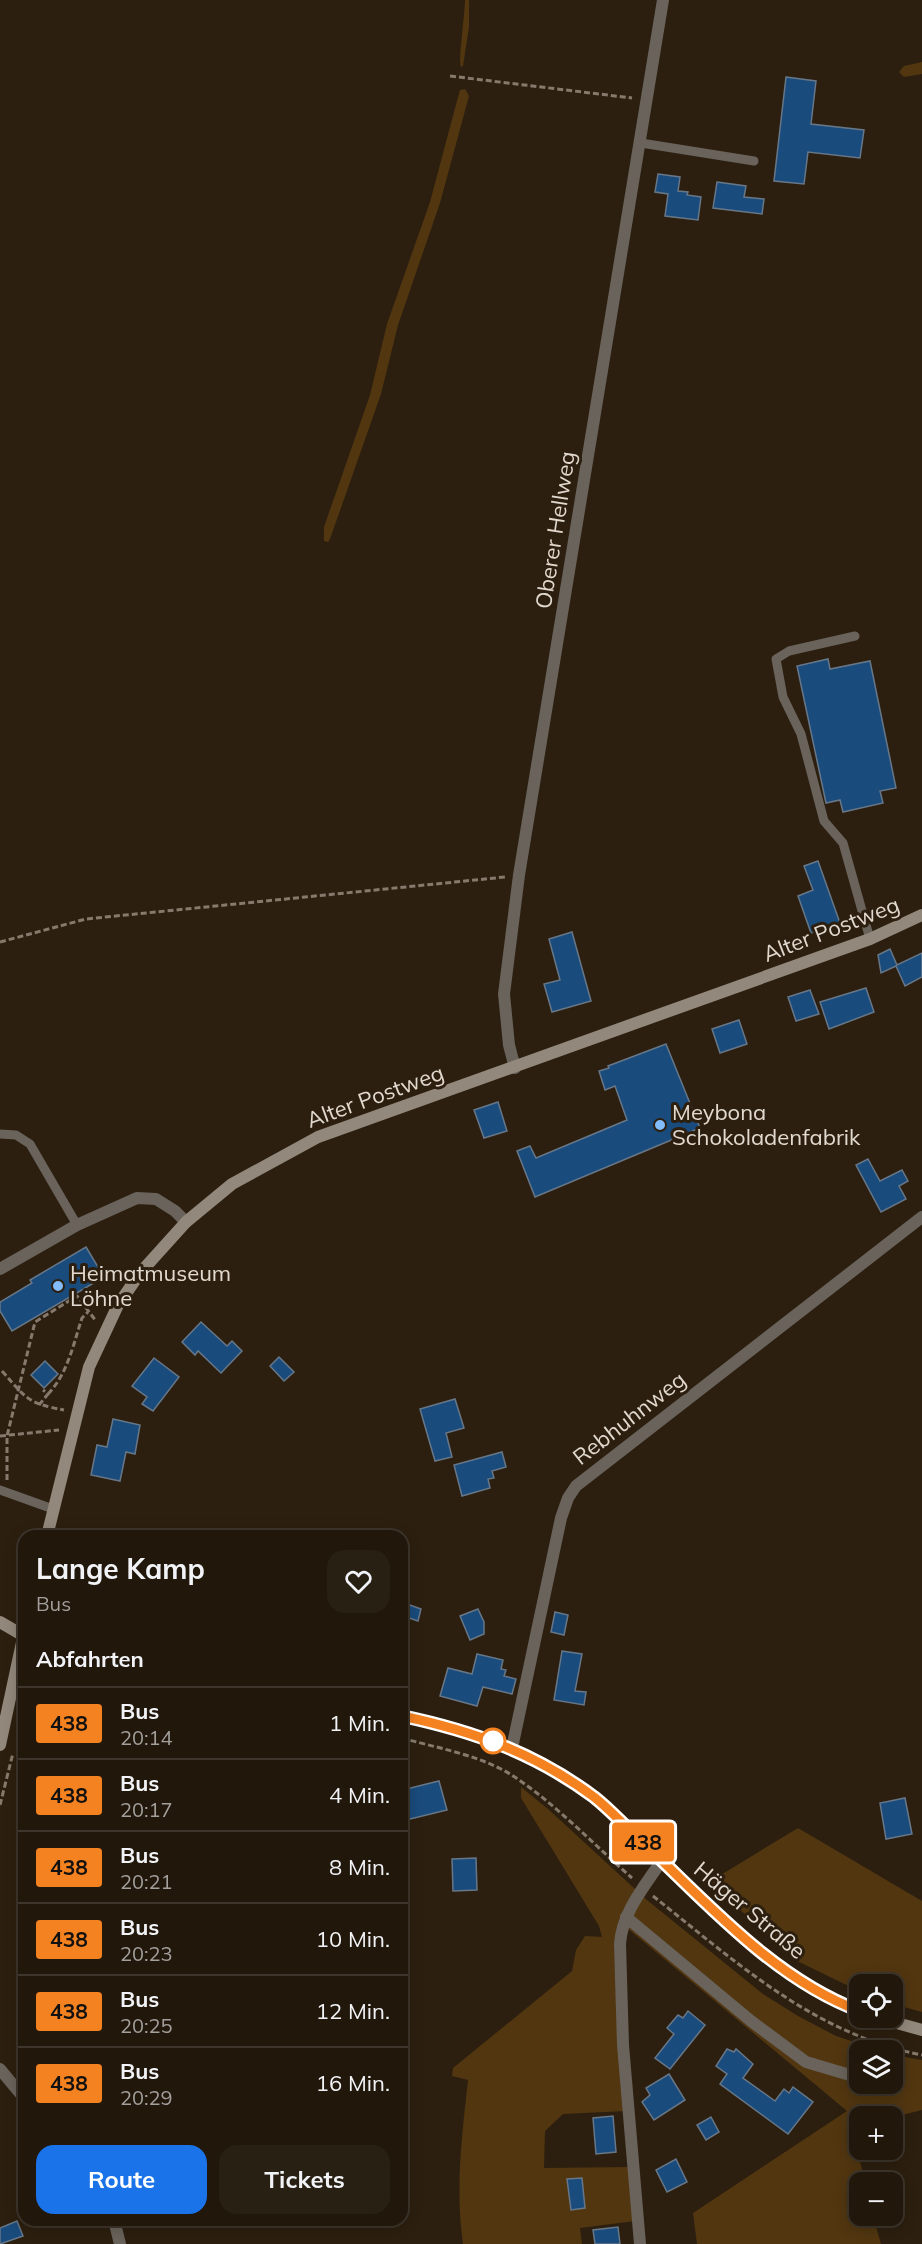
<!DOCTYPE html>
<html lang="de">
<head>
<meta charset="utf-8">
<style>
  body { margin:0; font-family:Mulish,sans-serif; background:#292014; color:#f1f3f6; height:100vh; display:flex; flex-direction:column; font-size:22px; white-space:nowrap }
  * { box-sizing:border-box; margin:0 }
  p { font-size:20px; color:#a29f9d }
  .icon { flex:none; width:33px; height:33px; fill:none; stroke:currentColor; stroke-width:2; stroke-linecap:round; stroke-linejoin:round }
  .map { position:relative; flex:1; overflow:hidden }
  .details { position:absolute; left:18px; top:1530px; width:390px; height:696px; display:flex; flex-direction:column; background:#21170b; border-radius:18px; box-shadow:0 3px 15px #0003,0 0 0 2px #3e362c }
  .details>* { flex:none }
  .badge { padding:0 12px; border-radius:4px; font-size:21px; line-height:39px }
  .fabs { position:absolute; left:849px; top:1974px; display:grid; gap:12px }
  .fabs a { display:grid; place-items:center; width:54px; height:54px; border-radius:12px; background:#21170b; box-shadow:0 3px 15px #0003,0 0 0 2px #3e362c; font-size:30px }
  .map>.badge { position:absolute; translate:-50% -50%; box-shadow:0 0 0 3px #fff }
  h2 { padding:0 18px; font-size:22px; line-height:54px }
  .round { display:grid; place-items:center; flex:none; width:63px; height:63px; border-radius:18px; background:#292014 }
  .summary { display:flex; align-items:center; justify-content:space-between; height:102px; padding:0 18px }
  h1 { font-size:28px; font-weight:700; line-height:45px }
  .button { display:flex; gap:12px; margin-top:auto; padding:12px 18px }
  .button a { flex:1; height:69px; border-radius:18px; background:#1a73e8; color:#fff; font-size:24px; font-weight:700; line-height:69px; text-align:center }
  .button a+a { background:#292014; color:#f1f3f6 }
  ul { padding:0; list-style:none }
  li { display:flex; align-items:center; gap:18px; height:72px; padding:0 18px; border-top:2px solid #3e362c }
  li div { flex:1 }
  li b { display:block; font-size:22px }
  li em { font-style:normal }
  li .badge { min-width:66px; font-weight:700; text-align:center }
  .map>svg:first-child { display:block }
  .green { fill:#513610 }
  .building { fill:#194b7c; stroke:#677788; stroke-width:1.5 }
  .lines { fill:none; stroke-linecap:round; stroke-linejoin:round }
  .path { stroke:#857a6d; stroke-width:3; stroke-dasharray:6 3; stroke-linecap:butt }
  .lane { stroke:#69635b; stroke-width:9 }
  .street { stroke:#69635b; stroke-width:12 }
  .secondary { stroke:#92887b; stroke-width:12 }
  .line-casing { stroke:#fff; stroke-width:14 }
  .line { stroke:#f58220; stroke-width:9 }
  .poi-dot { fill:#82bcfa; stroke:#2c1f0f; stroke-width:2 }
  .stop-dot { fill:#fff; stroke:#f58220; stroke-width:3 }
  .labels { text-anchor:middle; stroke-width:6; stroke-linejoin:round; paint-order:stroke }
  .street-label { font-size:22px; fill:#e2d9cf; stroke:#2c1f0f }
  .poi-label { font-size:22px; fill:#e2d9cf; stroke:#2c1f0f; text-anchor:start }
</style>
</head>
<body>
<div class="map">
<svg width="922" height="2244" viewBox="0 0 922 2244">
  <rect width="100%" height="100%" fill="#2c1f0f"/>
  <!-- green -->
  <g class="green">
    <path d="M465 0H469V27L463 66 461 67C458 60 465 13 465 0Z"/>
    <path d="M922 62V74L904 77 899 72 904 66Z"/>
    <path d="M465 89 469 96 440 203 398 325 381 394 330 539 328 542 324 541V527L370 395 387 324 430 202 458 97 460 90Z"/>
    <path d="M521 1787 548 1809 647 1900 763 1994 798 2016 836 2036 879 2050H860V2084H892L893 2055 922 2060V2110L902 2115 848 2112 865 2182H860V2216H873L881 2244H697L693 2213 847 2111 621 1923 626 2111 563 2114 545 2131 544 2168 629 2167 635 2221 580 2228 582 2244H463C455 2189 462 2135 468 2080L452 2076 453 2068 572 1971 576 1950 585 1936 602 1937 599 1926 521 1798Z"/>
    <path d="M798 1828 922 1901V2012L893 2004 892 1984H860L859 1991 797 1961 709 1882Z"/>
  </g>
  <!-- building -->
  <g class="building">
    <path d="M786 77 816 81 811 124 864 130 860 158 808 152 804 184 774 181Z"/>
    <path d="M658 174 680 177 678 191 688 192 687 195 701 197 698 220 665 216 668 194 655 192Z"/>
    <path d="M717 182 746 186 744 197 764 199 762 214 713 208Z"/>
    <path d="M828 659 830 669 870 661 896 788 880 791 883 803 843 812 840 800 826 803 797 666Z"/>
    <path d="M818 861 840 923 811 933 798 896 813 890 804 866Z"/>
    <path d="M572 932 591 1001 552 1012 544 984 560 980 549 939Z"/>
    <path d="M890 949 897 965 922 953V977L905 986 896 966 881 973 878 955Z"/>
    <path d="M866 988 874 1012 829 1029 820 1002Z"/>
    <path d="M810 990 819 1014 796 1021 788 997Z"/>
    <path d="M739 1020 747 1044 720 1053 712 1029Z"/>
    <path d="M666 1044 700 1128 535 1197 517 1151 530 1146 536 1158 627 1120 615 1086 605 1090 599 1071 609 1068 608 1066Z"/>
    <path d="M498 1102 507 1131 484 1138 474 1110Z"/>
    <path d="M868 1159 880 1181 902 1170 908 1181 899 1186 906 1199 881 1212 856 1165Z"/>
    <path d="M86 1247 104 1277 12 1331 0 1311V1302L32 1283 30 1280Z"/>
    <path d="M201 1322 227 1346 232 1341 242 1351 221 1373 198 1351 195 1355 182 1342Z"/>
    <path d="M279 1357 294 1372 284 1381 270 1366Z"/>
    <path d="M154 1358 179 1377 153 1411 142 1404 147 1397 132 1386Z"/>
    <path d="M45 1361 58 1374 44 1388 31 1375Z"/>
    <path d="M455 1399 464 1428 446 1433 452 1457 435 1461 420 1409Z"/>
    <path d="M113 1419 140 1425 135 1454 126 1452 120 1481 91 1475 97 1445 107 1447Z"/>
    <path d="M502 1452 506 1467 492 1471 494 1478 488 1479 490 1488 462 1496 454 1465Z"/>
    <path d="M407 1604 421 1609 418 1621 403 1616Z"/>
    <path d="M478 1609 484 1622V1634L470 1640 460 1616Z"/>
    <path d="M555 1612 568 1615 564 1635 551 1632Z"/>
    <path d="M562 1651 582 1654 575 1691 586 1692 584 1705 554 1700Z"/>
    <path d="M477 1654 503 1660 501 1669 506 1670 504 1676 516 1679 512 1694 483 1687 477 1706 440 1696 448 1668 472 1674Z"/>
    <path d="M439 1781 447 1810 402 1821V1790Z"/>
    <path d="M905 1798 912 1834 886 1839 880 1803Z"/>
    <path d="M476 1858 477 1890 453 1891 452 1859Z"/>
    <path d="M688 2011 705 2025 670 2069 655 2058 674 2034 667 2028 678 2015 683 2018Z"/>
    <path d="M727 2049 734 2052 736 2049 753 2064 743 2078 775 2101 784 2089 789 2093 793 2087 813 2102 788 2134 720 2084 727 2074 716 2066Z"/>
    <path d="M669 2074 685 2100 654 2120 642 2102 650 2095 646 2088Z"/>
    <path d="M613 2116 616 2152 596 2154 593 2118Z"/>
    <path d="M711 2117 719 2132 706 2140 697 2125Z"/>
    <path d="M676 2159 687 2182 667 2192 656 2170Z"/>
    <path d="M582 2178 585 2208 571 2210 567 2179Z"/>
    <path d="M17 2221 23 2236 0 2244V2228Z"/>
    <path d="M618 2227 620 2244H595L593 2230Z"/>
  </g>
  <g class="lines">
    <!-- path -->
    <g class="path">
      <path d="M450 76 632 98"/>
      <path d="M0 942 86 919 505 877"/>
      <path d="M2 1371C27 1399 27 1403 64 1410"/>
      <path d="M48 1394C68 1373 73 1345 82 1318L88 1312"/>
      <path d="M39 1405 48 1394 43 1390"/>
      <path d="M0 1436 59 1430"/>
      <path d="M7 1480V1436L35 1322 77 1296 96 1321"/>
      <path d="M20 1726 24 1714"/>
      <path d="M402 1738C437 1748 479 1755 510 1774 553 1801 594 1845 632 1878"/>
      <path d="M0 1805 13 1753"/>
      <path d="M653 1896C736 1962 814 2034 922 2055"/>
    </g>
    <!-- lane -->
    <g class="lane">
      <path d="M641 143 754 161"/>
      <path d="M855 636 789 651 776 659 783 697 801 734 824 821 843 843 870 939"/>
      <path d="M0 1134 16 1135 30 1144 77 1225"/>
      <path d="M0 1490 53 1509"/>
    </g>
    <!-- street -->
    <g class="street">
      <path d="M515 1068 509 1045 504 994 519 875 663 0"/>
      <path d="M0 1269 77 1225 137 1198 156 1199 175 1211 186 1222"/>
      <path d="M512 1748 561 1518 568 1498 576 1486 922 1217"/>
      <path d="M626 1917 751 2021 806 2062 860 2078"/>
      <path d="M0 2069 24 2098"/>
      <path d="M114 2220 120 2244"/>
      <path d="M640 2244 623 2045 620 1944C622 1912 645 1886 662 1860"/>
    </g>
    <!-- secondary -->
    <g class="secondary">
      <path d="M47 1536 89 1367 118 1305 140 1273 186 1222 232 1184 318 1137 870 939 922 915"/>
      <path d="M0 1622 24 1636"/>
      <path d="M402 1716C473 1731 535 1752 594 1797 608 1808 621 1822 634 1834 701 1897 771 1978 860 2011"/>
      <path d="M0 1745 24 1633"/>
      <path d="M879 2018 922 2030"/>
    </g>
  </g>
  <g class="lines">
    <defs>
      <path id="line" d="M402 1716C473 1731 535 1753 594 1797 608 1808 621 1822 634 1834 702 1897 771 1978 860 2011"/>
    </defs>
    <!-- line casing -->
    <use href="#line" class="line-casing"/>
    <!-- line -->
    <use href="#line" class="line"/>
  </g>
  <!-- markers -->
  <g class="poi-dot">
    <circle cx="660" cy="1125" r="6"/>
    <circle cx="58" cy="1286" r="6"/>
  </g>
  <circle class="stop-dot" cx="493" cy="1741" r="12"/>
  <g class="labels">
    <!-- street labels -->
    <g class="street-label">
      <text transform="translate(555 530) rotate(-81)" y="8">Oberer Hellweg</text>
      <text transform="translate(831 929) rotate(-21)" y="8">Alter Postweg</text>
      <text transform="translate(375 1096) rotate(-20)" y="8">Alter Postweg</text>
      <text transform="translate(629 1418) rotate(-38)" y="8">Rebhuhnweg</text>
      <text transform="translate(750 1910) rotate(40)" y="8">Häger Straße</text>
    </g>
    <!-- poi labels -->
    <g class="poi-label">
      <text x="672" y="1120">Meybona<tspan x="672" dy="25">Schokoladenfabrik</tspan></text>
      <text x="70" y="1281">Heimatmuseum<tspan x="70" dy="25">Löhne</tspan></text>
    </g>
  </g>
</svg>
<div class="fabs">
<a><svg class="icon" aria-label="locate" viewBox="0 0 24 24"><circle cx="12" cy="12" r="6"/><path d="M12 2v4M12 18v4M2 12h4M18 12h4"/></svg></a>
<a><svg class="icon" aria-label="layers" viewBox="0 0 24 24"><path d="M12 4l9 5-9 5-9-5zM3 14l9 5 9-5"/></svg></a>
<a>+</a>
<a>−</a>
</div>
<b class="badge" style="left:643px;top:1842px;background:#f58220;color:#111">438</b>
<section class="details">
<div class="summary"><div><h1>Lange Kamp</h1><p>Bus</p></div><a class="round"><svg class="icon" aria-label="heart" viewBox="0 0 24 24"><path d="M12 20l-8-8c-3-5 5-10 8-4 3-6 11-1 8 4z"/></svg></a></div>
<h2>Abfahrten</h2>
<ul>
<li><span class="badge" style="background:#f58220;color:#111">438</span><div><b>Bus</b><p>20:14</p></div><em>1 Min.</em></li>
<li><span class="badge" style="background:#f58220;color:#111">438</span><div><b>Bus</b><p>20:17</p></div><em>4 Min.</em></li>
<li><span class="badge" style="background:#f58220;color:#111">438</span><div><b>Bus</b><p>20:21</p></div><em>8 Min.</em></li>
<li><span class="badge" style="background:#f58220;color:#111">438</span><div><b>Bus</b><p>20:23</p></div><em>10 Min.</em></li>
<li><span class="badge" style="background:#f58220;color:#111">438</span><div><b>Bus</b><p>20:25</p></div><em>12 Min.</em></li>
<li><span class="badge" style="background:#f58220;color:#111">438</span><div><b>Bus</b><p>20:29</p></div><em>16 Min.</em></li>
</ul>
<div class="button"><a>Route</a><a>Tickets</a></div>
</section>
</div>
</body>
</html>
